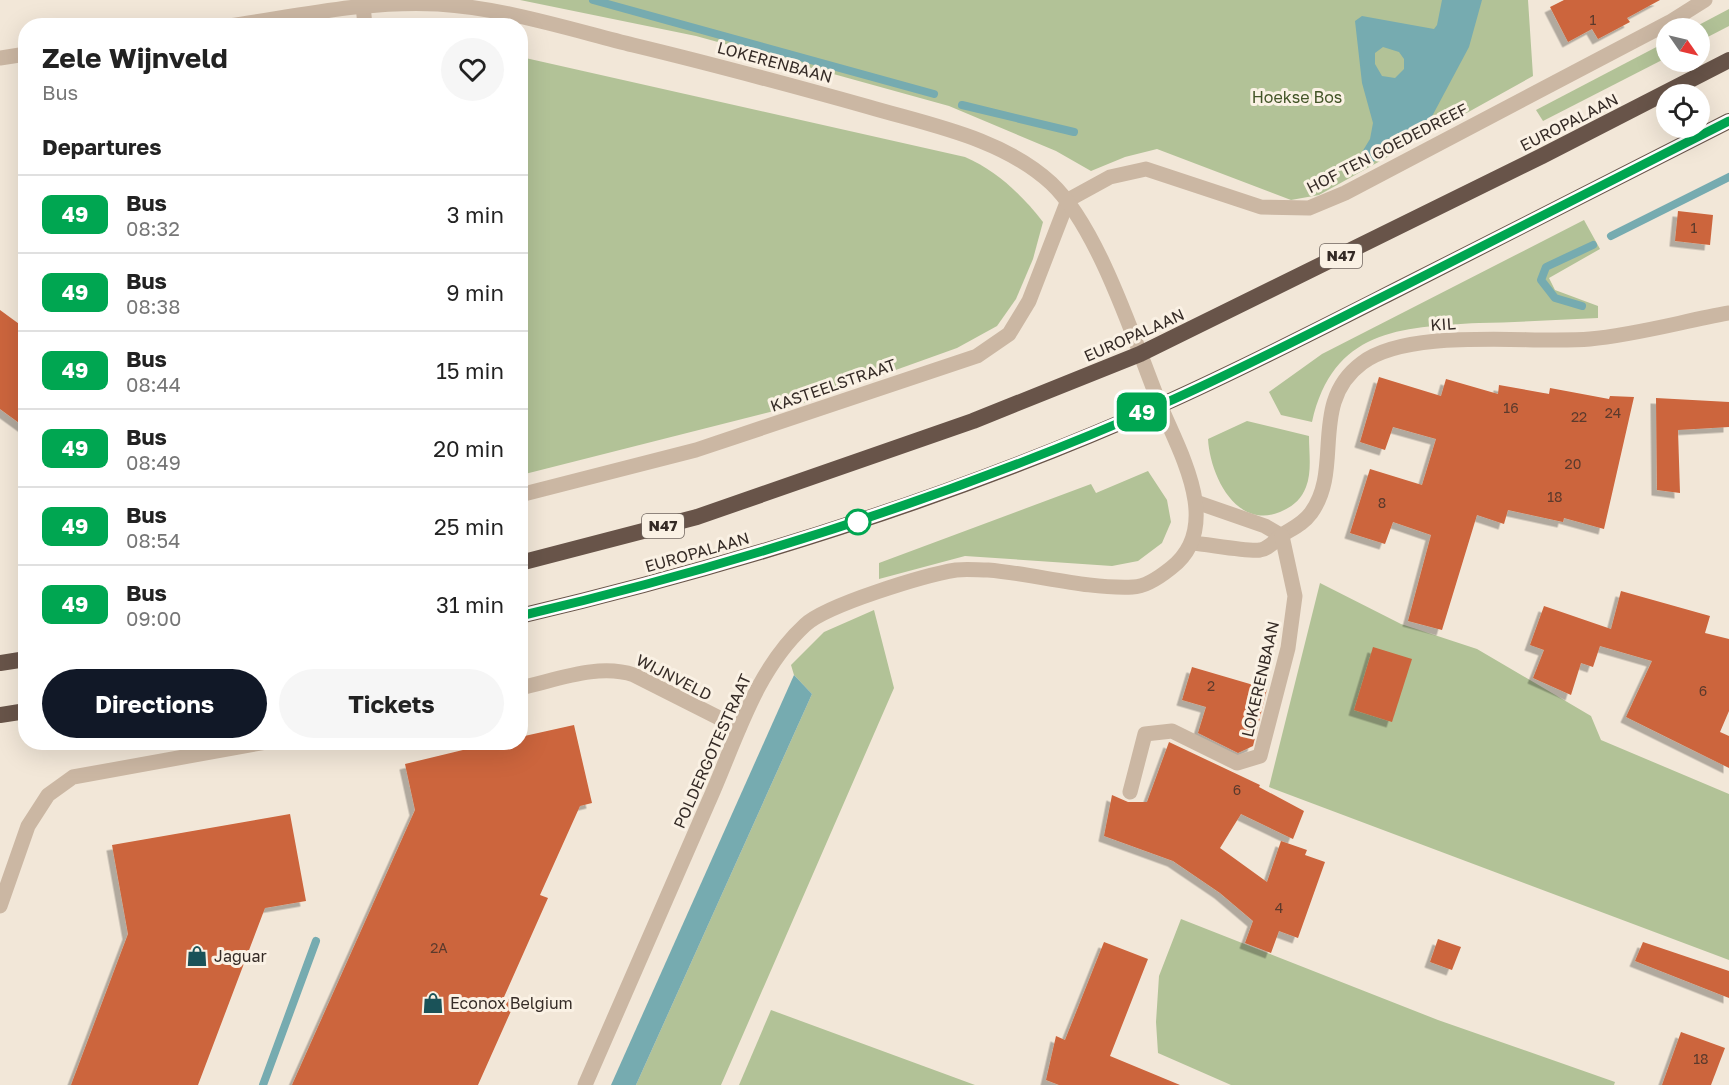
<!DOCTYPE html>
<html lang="en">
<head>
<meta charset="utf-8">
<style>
  body { margin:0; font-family:"Golos Text",sans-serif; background:#f6f6f6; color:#222; height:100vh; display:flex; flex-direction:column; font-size:22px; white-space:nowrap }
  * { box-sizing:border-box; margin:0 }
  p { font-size:20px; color:#767676 }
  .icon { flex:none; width:33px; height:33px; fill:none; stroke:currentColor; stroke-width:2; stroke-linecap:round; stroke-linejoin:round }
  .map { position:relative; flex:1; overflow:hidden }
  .sheet { position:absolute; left:18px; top:18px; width:510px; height:732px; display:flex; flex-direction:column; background:#fff; border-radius:24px; box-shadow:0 6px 24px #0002 }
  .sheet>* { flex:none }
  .badge { padding:0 12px; border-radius:9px; font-size:21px; line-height:39px }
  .needle { width:39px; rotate:124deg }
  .controls { position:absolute; left:1656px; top:18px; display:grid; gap:12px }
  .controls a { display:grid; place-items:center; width:54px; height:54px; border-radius:50%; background:#fff; box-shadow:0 6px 24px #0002; font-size:30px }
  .map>.badge { position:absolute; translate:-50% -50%; box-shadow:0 0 0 3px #fff }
  h2 { padding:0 24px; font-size:22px; line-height:54px }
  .round { display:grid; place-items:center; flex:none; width:63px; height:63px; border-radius:32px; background:#f6f6f6 }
  .summary { display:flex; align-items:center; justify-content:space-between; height:102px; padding:0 24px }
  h1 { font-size:28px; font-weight:700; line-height:45px }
  .primary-button { display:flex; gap:12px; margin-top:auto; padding:12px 24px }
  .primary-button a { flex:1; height:69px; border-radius:36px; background:#111827; color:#fff; font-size:24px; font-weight:700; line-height:69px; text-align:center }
  .primary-button a+a { background:#f6f6f6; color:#222 }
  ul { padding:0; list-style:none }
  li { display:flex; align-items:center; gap:18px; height:78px; padding:0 24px; border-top:2px solid #e0e0e0 }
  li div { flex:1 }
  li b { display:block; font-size:22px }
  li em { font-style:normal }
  li .badge { min-width:66px; font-weight:700; text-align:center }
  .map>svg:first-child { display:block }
  .green { fill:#b2c297 }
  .water { fill:#76abb0; fill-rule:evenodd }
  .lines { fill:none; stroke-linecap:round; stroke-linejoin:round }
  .stream { stroke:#76abb0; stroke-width:8 }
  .building { fill:#cc653c; filter:url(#shadow) }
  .minor { stroke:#cbb7a3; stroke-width:15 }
  .tertiary { stroke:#cbb7a3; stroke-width:15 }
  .trunk { stroke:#685449; stroke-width:16 }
  .line-casing { stroke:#fff; stroke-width:14 }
  .line { stroke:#00a651; stroke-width:9 }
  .stop-dot { fill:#fff; stroke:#00a651; stroke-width:3 }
  .labels { text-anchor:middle; stroke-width:6; stroke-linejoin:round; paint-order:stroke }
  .number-label { font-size:14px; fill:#5b3a2c }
  .shield { fill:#faf1e4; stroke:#70665f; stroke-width:1.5 }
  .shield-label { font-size:15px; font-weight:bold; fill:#352b26 }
  .street-label { font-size:16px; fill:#352b26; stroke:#faf1e4 }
  .park-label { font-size:16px; fill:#435528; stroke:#faf1e4 }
  .poi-label { font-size:16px; fill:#352b26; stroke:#faf1e4; text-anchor:start }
</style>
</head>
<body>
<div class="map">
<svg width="1729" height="1085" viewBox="0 0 1729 1085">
  <defs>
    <filter id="shadow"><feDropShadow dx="-5.5" dy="5.5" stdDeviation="0" flood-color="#0004"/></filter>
  </defs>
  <rect width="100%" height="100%" fill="#f2e7d8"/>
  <!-- green -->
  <g class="green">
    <path d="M520 0H1528L1533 76 1319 195 1291 200 1157 149 1125 157 1091 171 1056 151 949 106 696 36Z"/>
    <path d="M1729 9V26L1700 41V28H1693Z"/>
    <path d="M1666 42V58L1543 121 1536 110Z"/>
    <path d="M521 57 965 157C997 171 1022 195 1043 222L1033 259 1016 299 997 326 957 348 798 405 521 475Z"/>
    <path d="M1584 220 1600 249 1549 278 1555 290 1598 306V318C1558 320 1519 322 1479 323 1399 327 1333 330 1312 422L1281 415 1269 392 1322 354Z"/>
    <path d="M1247 421 1309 436C1309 453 1312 472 1306 487 1301 500 1292 507 1280 512 1236 530 1210 475 1208 439Z"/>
    <path d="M1148 471 1167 500 1171 522 1162 543 1138 561 1112 566 965 556 879 579V563L1091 484 1096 493Z"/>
    <path d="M1320 583 1401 624 1477 649 1591 716 1601 740 1729 794V960L1269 787Z"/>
    <path d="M874 610 894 688 721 1085H636L812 694 794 675 791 665 824 632Z"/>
    <path d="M1181 919 1438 1020 1615 1082 1614 1085H1231L1158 1053 1156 1022 1159 976Z"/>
    <path d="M771 1010 975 1085H739Z"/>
  </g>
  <!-- water -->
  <g class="water">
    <path d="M1442 0H1482L1469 47 1429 122 1394 151 1367 165 1363 164 1359 157 1370 139 1373 123 1362 83 1355 21 1362 16 1434 29 1437 25ZM1383 47 1399 52 1404 59V69L1395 78 1382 76 1375 64V53Z"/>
    <path d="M794 675 812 694 636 1085H611Z"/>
  </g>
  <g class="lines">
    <!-- stream -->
    <g class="stream">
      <path d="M593 0 934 94"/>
      <path d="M962 105 1074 132"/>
      <path d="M1611 236 1729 177"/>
      <path d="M1582 306 1555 298 1541 280 1546 267 1593 245"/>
      <path d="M263 1085 316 941"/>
    </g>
  </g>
  <!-- building -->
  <g class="building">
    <path d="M1564 0H1660L1627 18 1630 22 1598 39 1592 29 1568 42 1550 7Z"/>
    <path d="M1678 211 1713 215 1710 245 1675 241Z"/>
    <path d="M0 310 26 329V428L0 409Z"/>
    <path d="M1379 377 1441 396 1446 379 1498 394 1499 385 1549 394 1550 388 1609 399 1610 396 1634 397 1604 529 1564 518 1563 522 1508 510 1504 524 1477 515 1442 630 1408 621 1431 535 1393 522 1385 544 1350 533 1370 469 1422 485 1436 439 1393 427 1385 450 1360 442Z"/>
    <path d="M1656 398 1729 402V427L1678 430 1680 493 1657 490Z"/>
    <path d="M1621 591 1710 616 1705 633 1729 639V711L1720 732 1729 736V768L1626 717 1652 661 1600 646 1593 667 1581 663 1571 695 1533 678 1544 650 1530 645 1544 606 1611 629Z"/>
    <path d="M1373 647 1412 659 1392 722 1354 710Z"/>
    <path d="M1192 667 1267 689 1253 746 1238 753 1198 733 1206 707 1182 700Z"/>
    <path d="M574 725 592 803 580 806 540 895 548 898 504 997 515 1002 478 1085H292L415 810 405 764 496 742H520V737Z"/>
    <path d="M1169 742 1260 785 1259 787 1304 811 1293 839 1241 814 1220 848 1267 882 1281 841 1307 850 1305 855 1325 862 1298 938 1279 931 1271 953 1245 943 1253 921 1220 893 1173 861 1104 836 1112 795 1128 802H1147Z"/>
    <path d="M290 814 306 901 265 908 198 1085H71L128 934 112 845Z"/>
    <path d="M1438 939 1461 947 1452 970 1430 962Z"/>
    <path d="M1104 942 1148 959 1110 1056 1180 1085H1059L1046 1080 1056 1036 1065 1040Z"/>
    <path d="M1643 942 1729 971V998L1635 961Z"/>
    <path d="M1681 1032 1725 1048 1711 1085H1662Z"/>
  </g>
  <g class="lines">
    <!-- minor -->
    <g class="minor">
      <path d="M363 5 365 26"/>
      <path d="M520 495 696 450 977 356 1009 334 1029 301 1068 200 1110 177 1146 169 1261 207 1309 208 1345 193 1670 22 1705 0"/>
      <path d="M1196 502 1265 526 1282 536"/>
      <path d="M1192 543C1207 544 1248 552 1260 550 1270 548 1274 541 1282 535 1293 528 1303 524 1311 513 1344 468 1308 403 1362 363 1410 327 1530 344 1590 339 1635 335 1684 321 1729 313"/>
      <path d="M520 688C557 680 598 663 634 675L739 728"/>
      <path d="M1130 792 1145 734 1172 731 1237 763 1260 756 1288 648 1295 596 1282 536"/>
      <path d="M0 906 28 826 48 795 73 777 266 742"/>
      <path d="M585 1085C626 991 667 897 708 803 736 741 754 672 805 625 826 605 925 575 956 570 966 569 978 570 988 570 1036 574 1085 589 1133 587 1146 587 1161 576 1171 568 1224 527 1180 453 1160 405"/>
    </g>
    <!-- tertiary -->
    <g class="tertiary">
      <path d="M229 26C298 16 369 0 438 4 504 8 569 29 633 45 712 64 790 85 869 107 930 125 1002 138 1051 183 1099 228 1135 343 1160 405"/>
      <path d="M0 58 26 54"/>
    </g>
    <!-- trunk -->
    <g class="trunk">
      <path d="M520 563 697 517 973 421 1140 354 1542 156 1729 60"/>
      <path d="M520 616C741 564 957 496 1163 404 1248 366 1329 324 1412 282 1517 228 1623 175 1729 121"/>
      <path d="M0 663 26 659"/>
      <path d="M0 715 26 711"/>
    </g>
  </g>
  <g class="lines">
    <defs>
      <path id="line" d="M520 616C741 564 956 495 1163 404 1244 368 1322 327 1400 288 1510 232 1619 177 1729 121"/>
    </defs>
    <!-- line casing -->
    <use href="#line" class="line-casing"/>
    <!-- line -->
    <use href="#line" class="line"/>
  </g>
  <!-- icons -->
  <defs>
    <symbol id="shop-bare" viewBox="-9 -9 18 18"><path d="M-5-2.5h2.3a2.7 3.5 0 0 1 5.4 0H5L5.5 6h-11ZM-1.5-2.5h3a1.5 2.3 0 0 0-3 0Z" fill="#1a5258" stroke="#faf1e4" stroke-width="2.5" paint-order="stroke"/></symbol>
  </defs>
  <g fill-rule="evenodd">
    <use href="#shop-bare" x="182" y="941" width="30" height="30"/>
    <use href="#shop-bare" x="418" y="988" width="30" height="30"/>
  </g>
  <!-- markers -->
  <circle class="stop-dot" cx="858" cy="522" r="12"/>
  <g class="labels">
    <!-- number labels -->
    <g class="number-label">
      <text x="1593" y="25">1</text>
      <text x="1694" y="233">1</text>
      <text x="1511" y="413">16</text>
      <text x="1613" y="418">24</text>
      <text x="1579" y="422">22</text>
      <text x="1573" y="469">20</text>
      <text x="1555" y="502">18</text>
      <text x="1382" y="508">8</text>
      <text x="1211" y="691">2</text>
      <text x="1703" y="696">6</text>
      <text x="1237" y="795">6</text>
      <text x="1279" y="913">4</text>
      <text x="439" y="953">2A</text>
      <text x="1701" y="1064">18</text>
    </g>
    <!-- shield labels -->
    <g class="shield">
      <rect x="1320" y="244" width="42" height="24" rx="4.5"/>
      <rect x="642" y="514" width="42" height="24" rx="4.5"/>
    </g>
    <g class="shield-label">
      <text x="1341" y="261">N47</text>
      <text x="663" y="531">N47</text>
    </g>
    <!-- street labels -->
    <g class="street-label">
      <text transform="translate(775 62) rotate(15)" y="6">LOKERENBAAN</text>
      <text transform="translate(1569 122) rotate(-27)" y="6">EUROPALAAN</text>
      <text transform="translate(1387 148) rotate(-27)" y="6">HOF TEN GOEDEDREEF</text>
      <text transform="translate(1443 324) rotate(-4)" y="6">KIL</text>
      <text transform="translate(1134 335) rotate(-24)" y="6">EUROPALAAN</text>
      <text transform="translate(833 385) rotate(-19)" y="6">KASTEELSTRAAT</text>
      <text transform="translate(697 552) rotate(-16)" y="6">EUROPALAAN</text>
      <text transform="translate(674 677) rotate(27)" y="6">WIJNVELD</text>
      <text transform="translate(1260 679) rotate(-77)" y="6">LOKERENBAAN</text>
      <text transform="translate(712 751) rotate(-66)" y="6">POLDERGOTESTRAAT</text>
    </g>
    <!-- park labels -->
    <g class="park-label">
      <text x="1297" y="103">Hoekse Bos</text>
    </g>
    <!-- poi labels -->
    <g class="poi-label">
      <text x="214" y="962">Jaguar</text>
      <text x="450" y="1009">Econox Belgium</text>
    </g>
  </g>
</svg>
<div class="controls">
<a><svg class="needle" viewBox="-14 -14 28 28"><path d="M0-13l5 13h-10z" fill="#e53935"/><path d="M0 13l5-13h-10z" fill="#767676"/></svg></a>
<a><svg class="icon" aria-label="locate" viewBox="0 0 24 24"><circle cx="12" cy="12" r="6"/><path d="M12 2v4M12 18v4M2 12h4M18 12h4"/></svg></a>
</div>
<b class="badge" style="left:1142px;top:412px;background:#00a651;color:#fff">49</b>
<section class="sheet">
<div class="summary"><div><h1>Zele Wijnveld</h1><p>Bus</p></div><a class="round"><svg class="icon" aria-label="heart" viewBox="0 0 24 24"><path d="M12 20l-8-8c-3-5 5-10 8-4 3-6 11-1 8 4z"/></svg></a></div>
<h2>Departures</h2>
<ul>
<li><span class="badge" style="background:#00a651;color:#fff">49</span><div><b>Bus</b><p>08:32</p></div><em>3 min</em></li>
<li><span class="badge" style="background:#00a651;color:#fff">49</span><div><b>Bus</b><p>08:38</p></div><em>9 min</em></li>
<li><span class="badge" style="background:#00a651;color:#fff">49</span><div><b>Bus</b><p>08:44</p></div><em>15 min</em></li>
<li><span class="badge" style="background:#00a651;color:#fff">49</span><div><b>Bus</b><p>08:49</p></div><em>20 min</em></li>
<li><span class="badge" style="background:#00a651;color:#fff">49</span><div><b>Bus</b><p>08:54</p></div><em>25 min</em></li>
<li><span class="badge" style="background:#00a651;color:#fff">49</span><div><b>Bus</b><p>09:00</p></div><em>31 min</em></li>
</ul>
<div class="primary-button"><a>Directions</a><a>Tickets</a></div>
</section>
</div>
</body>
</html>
